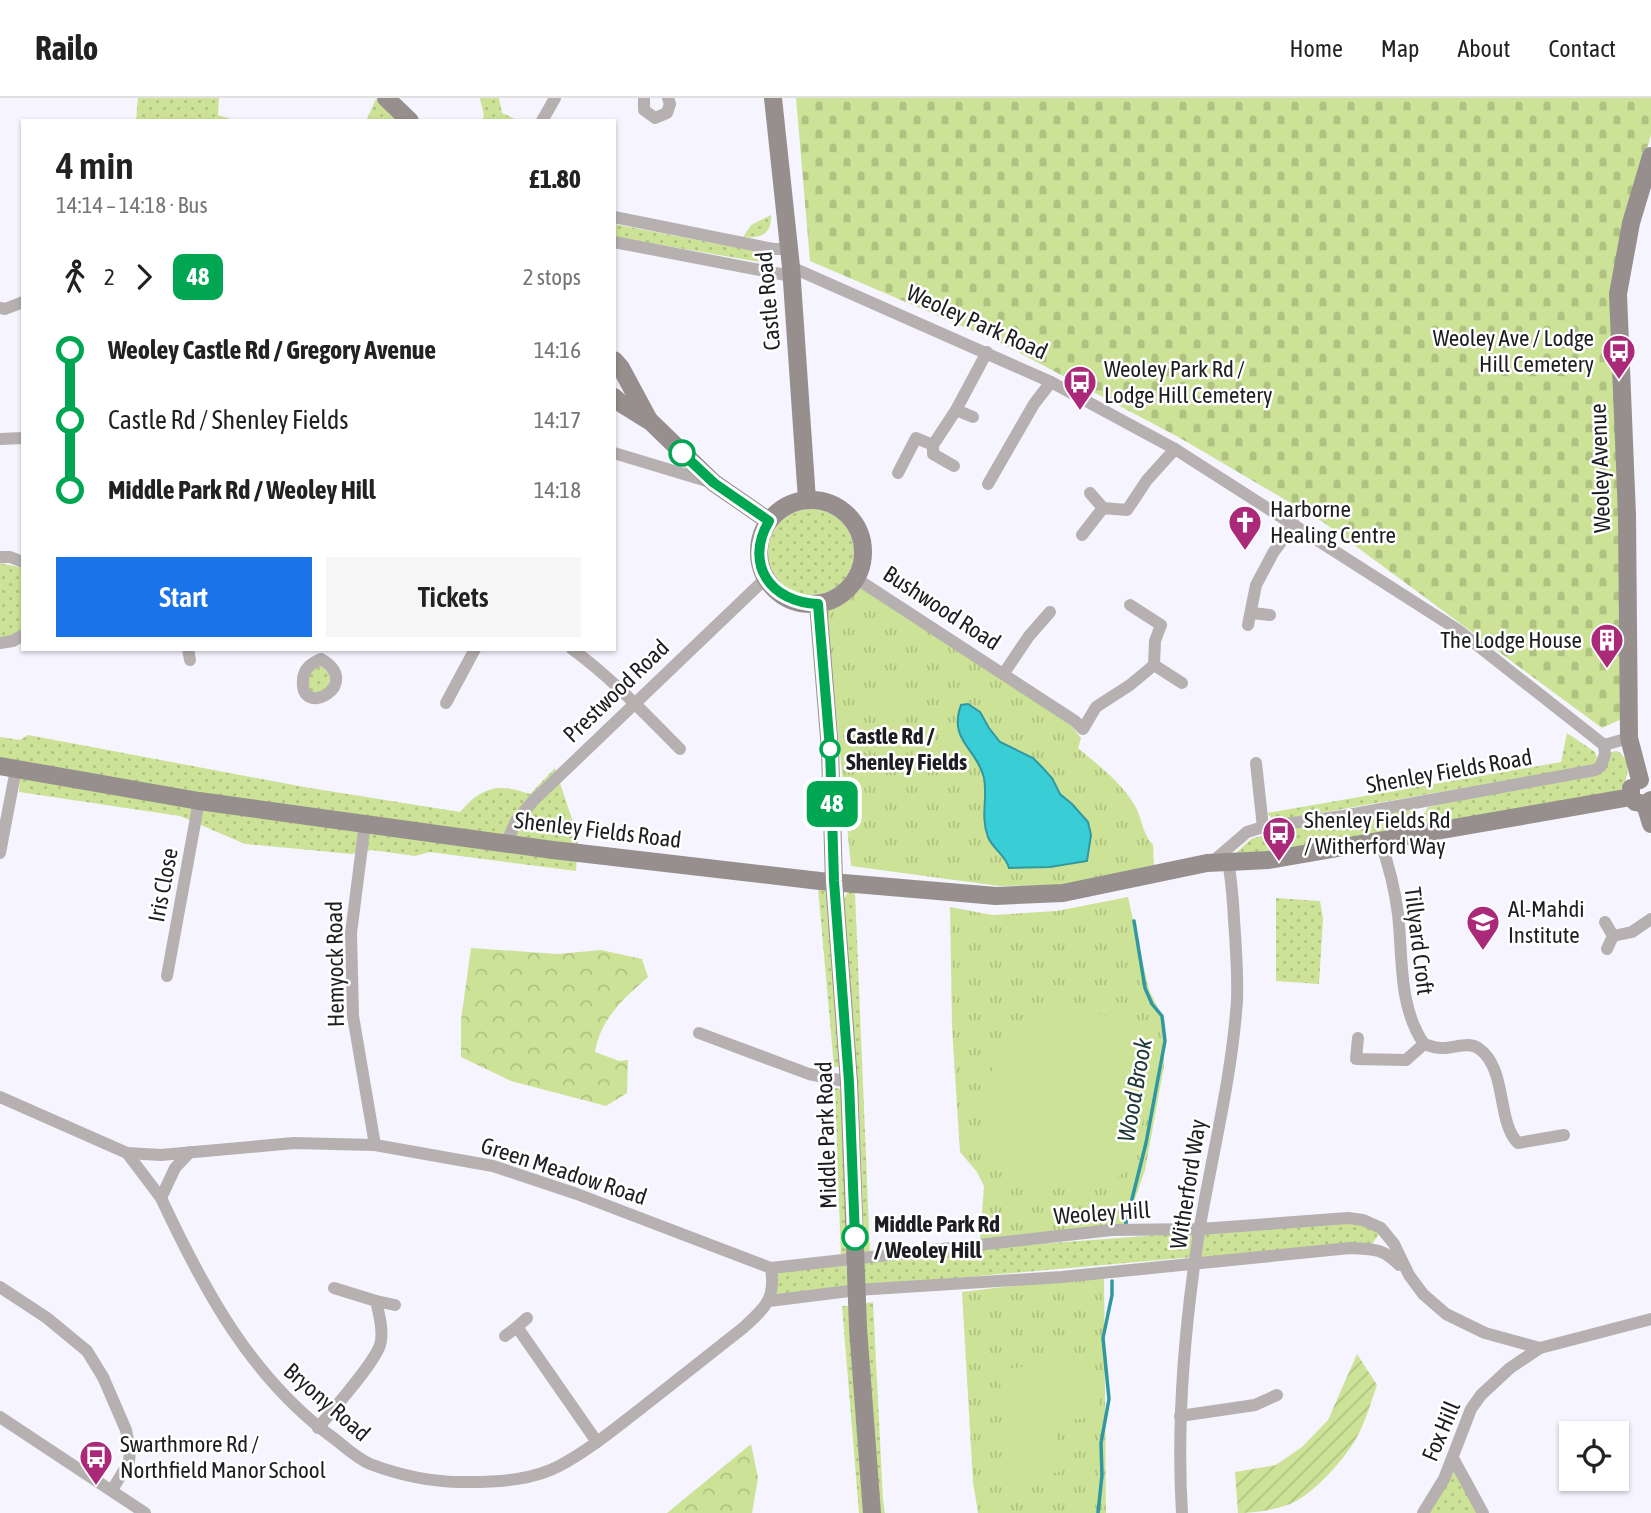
<!DOCTYPE html>
<html lang="en">
<head>
<meta charset="utf-8">
<style>
  body { margin:0; font-family:"Asap Condensed",sans-serif; background:#f6f6f6; color:#222; height:100vh; display:flex; flex-direction:column; font-size:26px; white-space:nowrap }
  * { box-sizing:border-box; margin:0 }
  p { font-size:23px; color:#767676 }
  .icon { flex:none; width:38px; height:38px; fill:none; stroke:currentColor; stroke-width:2; stroke-linecap:round; stroke-linejoin:round }
  .map { position:relative; flex:1; overflow:hidden }
  .side { position:absolute; left:21px; top:21px; width:595px; height:532px; display:flex; flex-direction:column; background:#fff; border-radius:0px; box-shadow:0 2px 5px #0004 }
  .side>* { flex:none }
  .badge { padding:0 14px; border-radius:10px; font-size:24px; line-height:46px }
  .tools { position:absolute; left:1559px; top:1323px; display:grid; gap:14px }
  .tools a { display:grid; place-items:center; width:70px; height:70px; border-radius:0px; background:#fff; box-shadow:0 2px 5px #0004; font-size:35px }
  .map>.badge { position:absolute; translate:-50% -50%; box-shadow:0 0 0 4px #fff }
  .legs { display:flex; align-items:center; gap:10px; height:77px; padding:0 35px; font-size:23px }
  .legs p { margin-inline-start:auto }
  .head { display:flex; align-items:center; justify-content:space-between; height:119px; padding:0 35px }
  h1 { font-size:38px; font-weight:600; line-height:52px }
  .primary-button { display:flex; gap:14px; margin-top:auto; padding:14px 35px }
  .primary-button a { flex:1; height:80px; border-radius:0px; background:#1a73e8; color:#fff; font-size:28px; font-weight:600; line-height:80px; text-align:center }
  .primary-button a+a { background:#f6f6f6; color:#222 }
  ul { padding:0 35px; list-style:none }
  li { display:flex; align-items:center; gap:24px; height:70px; font-size:26px }
  li i { display:grid; place-items:center; width:10px; height:100%; margin:0 9px; background:currentColor }
  li i::after { content:''; width:18px; height:18px; margin:-9px; border:5px solid; border-radius:50%; background:#fff }
  li p { margin-inline-start:auto }
  li:first-child i { background:linear-gradient(#0000 50%,currentColor 0) }
  li:last-child i { background:linear-gradient(currentColor 50%,#0000 0) }
  header { display:flex; align-items:center; gap:42px; box-sizing:border-box; height:98px; padding:0 35px; background:#fff; border-bottom:2px solid #e0e0e0 }
  header strong { font-size:33px }
  nav { display:flex; gap:38px; margin-inline-start:auto; font-size:24px }
  .map>svg:first-child { display:block }
  .grass { fill:url(#grass-dots) }
  .forest { fill:url(#forest-crowns) }
  .cemetery { fill:url(#cemetery-stones) }
  .park { fill:url(#park-tufts) }
  .garden { fill:url(#garden-furrows) }
  .pitch { fill:#cce397 }
  .water { fill:#39cdd6; stroke:#3198a0; stroke-width:2 }
  .lines { fill:none; stroke-linecap:round; stroke-linejoin:round }
  .stream { stroke:#3198a0; stroke-width:3.5 }
  .street { stroke:#b6b0b0; stroke-width:12 }
  .secondary { stroke:#978f8e; stroke-width:18 }
  .line-1-casing { stroke:#fff; stroke-width:16 }
  .line-1 { stroke:#00a651; stroke-width:10 }
  .stop-1-dot { fill:#fff; stroke:#00a651; stroke-width:3.5 }
  .labels { text-anchor:middle; stroke-width:5; stroke-linejoin:round; paint-order:stroke }
  .street-label { font-size:23px; fill:#1e1e22; stroke:#fff }
  .poi-label { font-size:23px; fill:#1e1e22; stroke:#fff; text-anchor:start }
  .stop-label { font-size:23px; font-weight:bold; fill:#1e1e22; stroke:#fff; text-anchor:start }
  .water-label { font-size:24px; font-style:italic; fill:#203839; stroke:#fff }
</style>
</head>
<body>
<header>
<strong>Railo</strong>
<nav><a>Home</a><a>Map</a><a>About</a><a>Contact</a></nav>
</header>
<div class="map">
<svg width="1651" height="1415" viewBox="0 0 1651 1415">
  <defs>
    <pattern id="grass-dots" width="8" height="8" patternUnits="userSpaceOnUse" patternTransform="scale(1.75)"><rect width="8" height="8" fill="#cce397"/><path d="M2 2h.1M6 6h.1" fill="none" stroke="#afc282" stroke-width="1.8" stroke-linecap="round"/></pattern>
    <pattern id="forest-crowns" width="20" height="18" patternUnits="userSpaceOnUse" patternTransform="scale(1.75)"><rect width="20" height="18" fill="#cce397"/><path d="M2 6a3 3 0 1 1 6 0M12 15a3 3 0 1 1 6 0" fill="none" stroke="#afc282"/></pattern>
    <pattern id="cemetery-stones" width="16" height="16" patternUnits="userSpaceOnUse" patternTransform="scale(1.75)"><rect width="16" height="16" fill="#cce397"/><path d="M2 7V4a2 2 0 0 1 4 0v3zM10 15v-3a2 2 0 0 1 4 0v3z" fill="#afc282"/></pattern>
    <pattern id="park-tufts" width="24" height="20" patternUnits="userSpaceOnUse" patternTransform="scale(1.75)"><rect width="24" height="20" fill="#cce397"/><path d="M3 7l-1-3M5 7V3M7 7l1-3M15 17l-1-3M17 17v-4M19 17l1-3" fill="none" stroke="#afc282"/></pattern>
    <pattern id="garden-furrows" width="10" height="10" patternUnits="userSpaceOnUse" patternTransform="scale(1.75)"><rect width="10" height="10" fill="#cce397"/><path d="M-1 1l2-2M0 10L10 0M9 11l2-2" fill="none" stroke="#afc282"/></pattern>
  </defs>
  <rect width="100%" height="100%" fill="#f5f4ff"/>
  <!-- grass -->
  <g class="grass">
    <path d="M138 0H219L218 17 237 23H136Z"/>
    <path d="M480 0H499L502 15 519 23H480L484 19Z"/>
    <path d="M376 1 400 23H366Z"/>
    <path d="M771 117C772 136 760 141 743 139L751 127Z"/>
    <path d="M614 126 771 156 772 166 614 139Z"/>
    <circle cx="811" cy="454" r="43"/>
    <path d="M0 465 23 470V531L11 538 0 540Z"/>
    <path d="M319 566 331 577 327 595 308 594 307 575Z"/>
    <path d="M1567 635 1595 654 1598 662 1594 667 1274 723 1267 715 1561 664Z"/>
    <path d="M28 637 304 689 460 714C482 688 499 685 530 696L555 670 578 739 576 773 430 754 415 758 372 752 352 756 245 746 180 718 19 694 20 681 24 679 0 662V639L20 642Z"/>
    <path d="M1617 653C1632 661 1629 681 1620 693L1426 729 1422 719 1428 709 1606 670 1611 654Z"/>
    <path d="M1409 712 1413 714 1416 722 1411 729 1256 757 1236 755 1251 741 1280 732Z"/>
    <path d="M818 790 829 791 842 969H834Z"/>
    <path d="M848 794H855L870 1155 860 1158 843 803Z"/>
    <path d="M1276 800 1320 803 1323 821 1319 886 1276 883Z"/>
    <path d="M835 990 841 991 852 1159 841 1161Z"/>
    <path d="M1362 1125 1379 1136 1372 1146 1201 1161 1203 1133Z"/>
    <path d="M1198 1134 1194 1159 865 1188 862 1164 974 1151Z"/>
    <path d="M846 1167 849 1190 777 1198V1172Z"/>
    <path d="M873 1204 883 1402 885 1415H876L861 1206Z"/>
    <path d="M842 1208H853L867 1415H859Z"/>
    <path d="M1454 1370 1480 1415H1428L1440 1399Z"/>
  </g>
  <!-- forest -->
  <g class="forest">
    <path d="M471 850 558 856 601 852 642 861 648 879C623 901 601 920 595 954L619 963 628 962 627 995 606 1008 511 983 461 959V922Z"/>
    <path d="M751 1346 758 1380 752 1415H667Z"/>
  </g>
  <!-- cemetery -->
  <path class="cemetery" d="M796 0H1651V37L1625 124 1626 619 1602 630 1323 424 1180 340 999 244 810 163Z"/>
  <!-- park -->
  <g class="park">
    <path d="M854 488 860 489 1064 618 1081 640 1078 650C1098 667 1120 683 1134 706 1142 719 1142 736 1153 747L1154 767 1065 787 999 788 851 768 825 502Z"/>
    <path d="M1128 799 1149 892 1164 922V968L1145 1072 1126 1126 980 1142 984 1088 977 1074 960 1054 952 929 950 809 992 817 1057 813Z"/>
    <path d="M1104 1177 1106 1415H978L973 1384 962 1194Z"/>
  </g>
  <!-- garden -->
  <path class="garden" d="M1357 1256 1377 1287C1371 1304 1366 1322 1358 1337 1347 1359 1313 1397 1290 1406 1273 1412 1256 1415 1238 1415L1235 1374 1276 1367 1302 1349 1328 1322Z"/>
  <!-- pitch -->
  <g class="pitch">
    <rect x="879" y="590" width="23" height="42"/>
    <path d="M1079 911C1097 915 1120 919 1133 932 1146 944 1154 962 1154 980 1154 986 1150 993 1148 1000 1142 1022 1140 1052 1126 1071 1116 1084 1100 1090 1084 1090 1055 1091 1017 1079 998 1056 971 1024 988 960 1015 934 1033 917 1057 912 1079 911Z"/>
    <path d="M1094 1259 1099 1319 1056 1323 1060 1374 1008 1378 999 1271 1051 1267V1262Z"/>
  </g>
  <!-- water -->
  <path class="water" d="M968 606 980 614 989 630 1000 644 1033 660 1041 668 1052 680 1060 696 1072 706 1088 724 1091 737 1087 763 1050 769 1009 770C1006 758 993 751 988 739 980 717 988 700 984 680 977 650 948 643 961 607Z"/>
  <g class="lines">
    <!-- stream -->
    <g class="stream">
      <path d="M1125 1129 1146 1045 1165 943 1162 918 1152 906 1145 890 1134 823"/>
      <path d="M1098 1415 1102 1377 1101 1345 1109 1301 1103 1240 1112 1197V1183"/>
    </g>
    <!-- street -->
    <g class="street">
      <path d="M644 0V12L655 20 667 15 670 6 668 0"/>
      <path d="M542 23 555 0"/>
      <path d="M614 119 773 151H788"/>
      <path d="M614 144 791 178"/>
      <path d="M791 169 1051 284 1175 351 1458 532 1604 647 1629 640"/>
      <path d="M0 210 5 211 23 204"/>
      <path d="M956 312 973 319"/>
      <path d="M0 341 23 340"/>
      <path d="M933 347V356L954 368"/>
      <path d="M614 355 710 384"/>
      <path d="M898 375 916 340 933 347 956 312 987 254"/>
      <path d="M988 386 1034 306 1051 284"/>
      <path d="M1090 395 1103 410"/>
      <path d="M1082 437 1103 410 1127 412 1147 382 1175 351"/>
      <path d="M0 459H10L23 464"/>
      <path d="M857 481 1075 623 1083 631 1096 609 1130 587 1154 567 1155 543 1161 527 1130 507"/>
      <path d="M1252 515 1270 517"/>
      <path d="M1248 527 1256 487 1273 455 1294 426"/>
      <path d="M0 545 13 543 23 537"/>
      <path d="M188 551 190 562"/>
      <path d="M572 551C612 580 645 616 680 651"/>
      <path d="M321 561C365 586 299 623 303 581 304 570 312 565 321 561Z"/>
      <path d="M1154 567 1182 585"/>
      <path d="M1004 575 1029 538 1050 514"/>
      <path d="M446 605 475 551"/>
      <path d="M1256 665 1263 729"/>
      <path d="M365 725 351 835 353 918 375 1047"/>
      <path d="M1380 742C1388 765 1395 792 1398 816 1403 860 1398 908 1424 946 1430 948 1435 950 1441 950 1452 951 1468 943 1478 950 1508 970 1496 1023 1518 1045L1564 1037"/>
      <path d="M506 746 516 723 533 703 766 480"/>
      <path d="M0 755 16 671"/>
      <path d="M1211 765 1247 734 1263 729 1343 718 1595 672 1601 668 1605 656 1604 647"/>
      <path d="M1605 824 1613 838 1607 851"/>
      <path d="M1613 838 1632 834 1651 821"/>
      <path d="M167 878 199 703"/>
      <path d="M699 935 809 976 849 984"/>
      <path d="M1358 940 1356 961 1406 962 1424 946"/>
      <path d="M0 999 127 1055 161 1057 294 1045 375 1047 493 1068 577 1096 771 1170 1112 1132 1200 1131 1348 1120 1363 1122 1381 1130 1394 1146 1409 1177 1423 1196 1446 1216 1485 1235 1540 1250 1651 1221"/>
      <path d="M190 1054 175 1070 161 1100C204 1192 252 1282 336 1342 346 1350 358 1361 370 1366 402 1378 435 1385 469 1384 499 1384 534 1382 561 1367 589 1352 614 1331 639 1312 674 1284 709 1257 743 1230 765 1210 776 1201 771 1170"/>
      <path d="M127 1055 161 1100"/>
      <path d="M0 1189 47 1220 87 1253 103 1279 126 1332 130 1352 129 1364 112 1392"/>
      <path d="M376 1203 395 1207"/>
      <path d="M769 1203 857 1192 1062 1179 1350 1150C1373 1151 1383 1150 1399 1167"/>
      <path d="M517 1229 527 1220"/>
      <path d="M505 1238 517 1229 597 1344"/>
      <path d="M1180 1318 1255 1307 1277 1297"/>
      <path d="M0 1319 145 1415"/>
      <path d="M318 1330C333 1311 374 1266 380 1247 384 1234 379 1216 376 1203L334 1190"/>
      <path d="M1453 1360 1483 1415"/>
      <path d="M1182 1415C1176 1319 1185 1223 1200 1128 1213 1053 1232 978 1237 902 1238 876 1236 849 1234 822 1233 803 1232 784 1228 764"/>
      <path d="M1423 1415 1444 1381 1471 1311 1481 1297 1510 1270 1540 1250"/>
    </g>
    <!-- secondary -->
    <g class="secondary">
      <path d="M386 0 410 23"/>
      <path d="M773 0 791 169 807 402"/>
      <path d="M614 262 621 270 649 322"/>
      <path d="M614 299 622 306 651 324 714 385 769 423"/>
      <circle cx="811" cy="454" r="52"/>
      <path d="M818 506 830 651 834 783 849 984 858 1230 872 1415"/>
      <path d="M0 668 199 703 553 752 820 783 996 798 1063 795 1207 765 1269 762 1631 699"/>
      <path d="M1640 682 1629 640 1627 417 1618 196 1631 125 1651 58"/>
      <path d="M1631 690V699L1635 704 1645 706 1651 702"/>
      <path d="M1645 706 1651 726"/>
    </g>
  </g>
  <g class="lines">
    <defs>
      <path id="line-1" d="M682 355 714 385 769 423C744 466 770 504 818 506L830 651 834 783 849 984 855 1139"/>
    </defs>
    <!-- line-1 casing -->
    <use href="#line-1" class="line-1-casing"/>
    <!-- line-1 -->
    <use href="#line-1" class="line-1"/>
  </g>
  <!-- icons -->
  <defs>
    <symbol id="bus-pin" viewBox="-11 -11 22 30"><path d="M0 17L-7.5 6A9.5 9.5 0 1 1 7.5 6Z" fill="#aa2a79" stroke="#fff"/><path d="M-5-6H5V4H4V6H2V4H-2V6H-4V4H-5ZM-3.5-4V0h7V-4ZM-3.5 1.2v1.5H-2V1.2ZM2 1.2v1.5H3.5V1.2Z" fill="#fff"/></symbol>
    <symbol id="church-pin" viewBox="-11 -11 22 30"><path d="M0 17L-7.5 6A9.5 9.5 0 1 1 7.5 6Z" fill="#aa2a79" stroke="#fff"/><path d="M-1.2-6h2.4v3.5h3.3v2.4h-3.3V6h-2.4V-.1h-3.3v-2.4h3.3Z" fill="#fff"/></symbol>
    <symbol id="building-pin" viewBox="-11 -11 22 30"><path d="M0 17L-7.5 6A9.5 9.5 0 1 1 7.5 6Z" fill="#aa2a79" stroke="#fff"/><path d="M-4-6H4V6H1V3H-1V6H-4ZM-2.5-4.3h1.7v1.8h-1.7ZM.8-4.3h1.7v1.8H.8ZM-2.5-1h1.7V.8h-1.7ZM.8-1h1.7V.8H.8Z" fill="#fff"/></symbol>
    <symbol id="university-pin" viewBox="-11 -11 22 30"><path d="M0 17L-7.5 6A9.5 9.5 0 1 1 7.5 6Z" fill="#aa2a79" stroke="#fff"/><path d="M0-5L7-2L0 1L-7-2ZM-4 1L0 2.5L4 1V4Q0 6-4 4Z" fill="#fff"/></symbol>
  </defs>
  <g fill-rule="evenodd">
    <use href="#bus-pin" x="1600" y="234" width="38" height="52"/>
    <use href="#bus-pin" x="1061" y="265" width="38" height="52"/>
    <use href="#church-pin" x="1226" y="405" width="38" height="52"/>
    <use href="#building-pin" x="1588" y="523" width="38" height="52"/>
    <use href="#bus-pin" x="1260" y="716" width="38" height="52"/>
    <use href="#university-pin" x="1464" y="805" width="38" height="52"/>
    <use href="#bus-pin" x="77" y="1340" width="38" height="52"/>
  </g>
  <!-- markers -->
  <g class="stop-1-dot">
    <circle cx="682" cy="355" r="12"/>
    <circle cx="830" cy="651" r="9"/>
    <circle cx="855" cy="1139" r="12"/>
  </g>
  <g class="labels">
    <!-- street labels -->
    <g class="street-label">
      <text transform="translate(768 203) rotate(-95)" y="8">Castle Road</text>
      <text transform="translate(977 224) rotate(24)" y="8">Weoley Park Road</text>
      <text transform="translate(1600 370) rotate(-92)" y="8">Weoley Avenue</text>
      <text transform="translate(942 510) rotate(33)" y="8">Bushwood Road</text>
      <text transform="translate(616 593) rotate(-44)" y="8">Prestwood Road</text>
      <text transform="translate(1449 673) rotate(-10)" y="8">Shenley Fields Road</text>
      <text transform="translate(598 732) rotate(7)" y="8">Shenley Fields Road</text>
      <text transform="translate(163 787) rotate(-79)" y="8">Iris Close</text>
      <text transform="translate(1419 843) rotate(83)" y="8">Tillyard Croft</text>
      <text transform="translate(335 866) rotate(-91)" y="8">Hemyock Road</text>
      <text transform="translate(826 1037) rotate(-92)" y="8">Middle Park Road</text>
      <text transform="translate(564 1073) rotate(18)" y="8">Green Meadow Road</text>
      <text transform="translate(1188 1086) rotate(-81)" y="8">Witherford Way</text>
      <text transform="translate(1102 1115) rotate(-4)" y="8">Weoley Hill</text>
      <text transform="translate(327 1304) rotate(41)" y="8">Bryony Road</text>
      <text transform="translate(1441 1333) rotate(-67)" y="8">Fox Hill</text>
    </g>
    <!-- poi labels -->
    <g class="poi-label">
      <text x="1594" y="248" text-anchor="end">Weoley Ave / Lodge<tspan x="1594" dy="26">Hill Cemetery</tspan></text>
      <text x="1104" y="279">Weoley Park Rd /<tspan x="1104" dy="26">Lodge Hill Cemetery</tspan></text>
      <text x="1270" y="419">Harborne<tspan x="1270" dy="26">Healing Centre</tspan></text>
      <text x="1582" y="550" text-anchor="end">The Lodge House</text>
      <text x="1304" y="730">Shenley Fields Rd<tspan x="1304" dy="26">/ Witherford Way</tspan></text>
      <text x="1508" y="819">Al-Mahdi<tspan x="1508" dy="26">Institute</tspan></text>
      <text x="120" y="1354">Swarthmore Rd /<tspan x="120" dy="26">Northfield Manor School</tspan></text>
    </g>
    <!-- stop labels -->
    <g class="stop-label">
      <text x="846" y="646">Castle Rd /<tspan x="846" dy="26">Shenley Fields</tspan></text>
      <text x="874" y="1134">Middle Park Rd<tspan x="874" dy="26">/ Weoley Hill</tspan></text>
    </g>
    <!-- water labels -->
    <g class="water-label">
      <text transform="translate(1135 992) rotate(-80)" y="8">Wood Brook</text>
    </g>
  </g>
</svg>
<div class="tools">
<a><svg class="icon" aria-label="locate" viewBox="0 0 24 24"><circle cx="12" cy="12" r="6"/><path d="M12 2v4M12 18v4M2 12h4M18 12h4"/></svg></a>
</div>
<b class="badge" style="left:832px;top:706px;background:#00a651;color:#fff">48</b>
<section class="side">
<div class="head"><div><h1>4 min</h1><p>14:14 – 14:18 · Bus</p></div><b>£1.80</b></div>
<div class="legs"><svg class="icon" aria-label="walk" viewBox="0 0 24 24"><circle cx="13" cy="4" r="2"/><path d="M13 8l-2 6 4 7M11 14l-3 7M7 12l3-4h3l4 4"/></svg>2<svg class="icon" aria-label="forward" viewBox="0 0 24 24"><path d="M9 5l7 7-7 7"/></svg><b class="badge" style="background:#00a651;color:#fff">48</b><p>2 stops</p></div>
<ul>
<li><i style="color:#00a651"></i><b>Weoley Castle Rd / Gregory Avenue</b><p>14:16</p></li>
<li><i style="color:#00a651"></i><span>Castle Rd / Shenley Fields</span><p>14:17</p></li>
<li><i style="color:#00a651"></i><b>Middle Park Rd / Weoley Hill</b><p>14:18</p></li>
</ul>
<div class="primary-button"><a>Start</a><a>Tickets</a></div>
</section>
</div>
</body>
</html>
